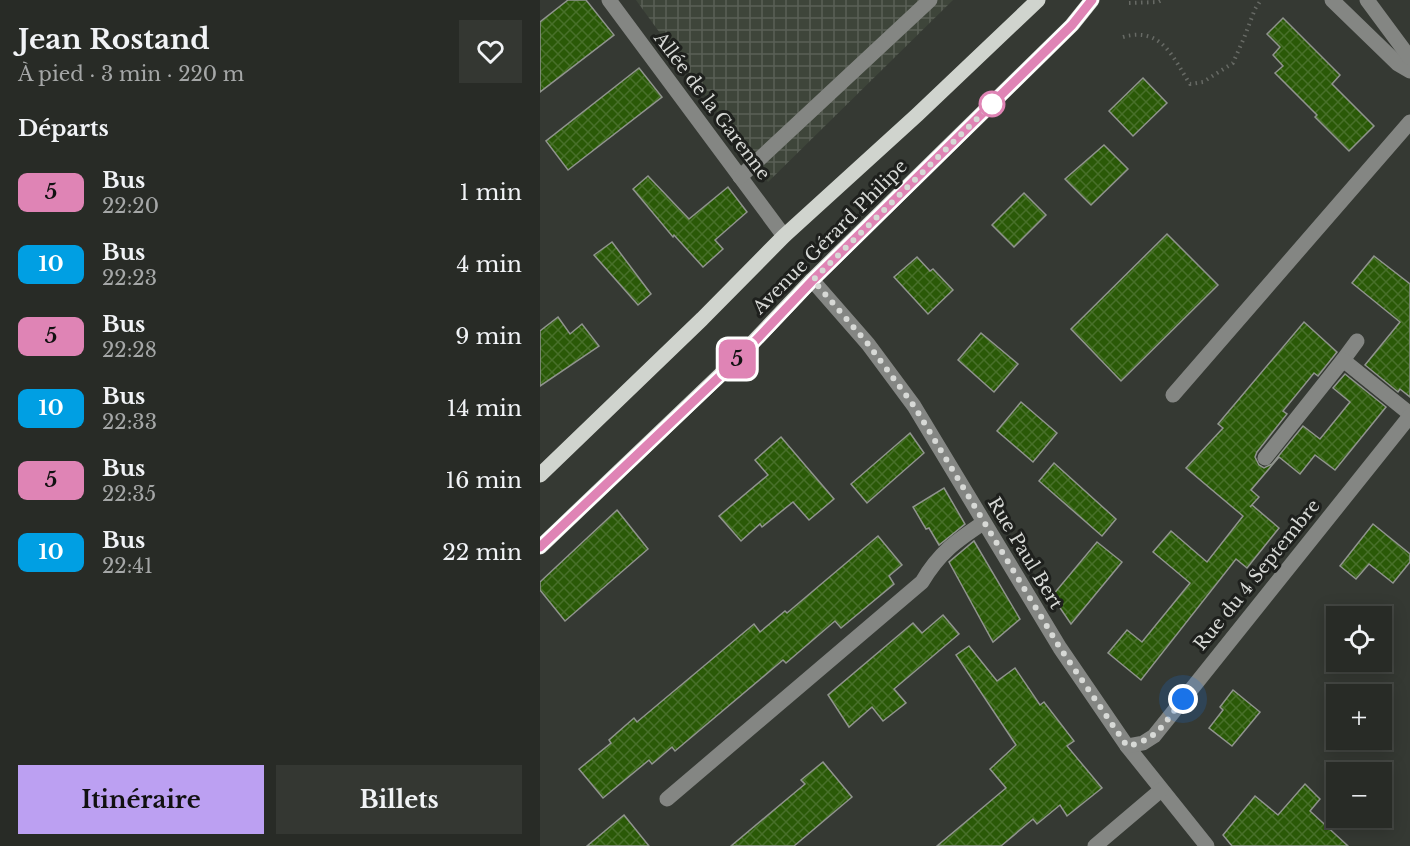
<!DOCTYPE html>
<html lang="fr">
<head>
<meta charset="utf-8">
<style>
  body { margin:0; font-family:"Libre Baskerville",serif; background:#343732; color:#f1f3f6; height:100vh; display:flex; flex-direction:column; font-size:22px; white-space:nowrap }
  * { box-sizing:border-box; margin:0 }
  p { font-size:20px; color:#a5a7a7 }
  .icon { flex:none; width:33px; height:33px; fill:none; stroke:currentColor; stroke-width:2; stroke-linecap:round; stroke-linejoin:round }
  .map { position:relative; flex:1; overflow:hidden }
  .side { display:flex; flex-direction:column; background:#282b26; width:540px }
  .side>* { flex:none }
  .badge { padding:0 12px; border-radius:9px; font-size:21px; line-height:39px }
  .buttons { position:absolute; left:786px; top:606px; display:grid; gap:12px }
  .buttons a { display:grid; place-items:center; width:66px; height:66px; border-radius:0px; background:#282b26; box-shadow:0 3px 15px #0003,0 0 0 2px #444743; font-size:30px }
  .you { position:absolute; width:30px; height:30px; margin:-15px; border:4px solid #fff; border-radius:50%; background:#1a73e8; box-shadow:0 0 0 9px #1a73e833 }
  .map>.badge { position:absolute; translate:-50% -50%; box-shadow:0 0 0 3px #fff }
  h2 { padding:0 18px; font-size:22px; line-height:54px }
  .round { display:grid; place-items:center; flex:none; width:63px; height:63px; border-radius:0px; background:#343732 }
  .head { display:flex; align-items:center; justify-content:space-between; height:102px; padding:0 18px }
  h1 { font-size:28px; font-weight:700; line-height:45px }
  .button { display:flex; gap:12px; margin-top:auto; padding:12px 18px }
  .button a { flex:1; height:69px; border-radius:0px; background:#bca0f2; color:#111; font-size:24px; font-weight:700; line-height:69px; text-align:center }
  .button a+a { background:#343732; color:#f1f3f6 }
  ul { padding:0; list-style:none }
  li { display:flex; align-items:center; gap:18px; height:72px; padding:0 18px }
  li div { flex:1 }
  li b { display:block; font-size:22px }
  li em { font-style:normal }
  li .badge { min-width:66px; font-weight:700; text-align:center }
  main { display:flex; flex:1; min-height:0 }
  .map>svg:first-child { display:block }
  .industrial { fill:url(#industrial-grid) }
  .building { fill:url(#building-cross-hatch); stroke:#90948e; stroke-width:1.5 }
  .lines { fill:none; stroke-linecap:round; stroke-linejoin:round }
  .path { stroke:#676a65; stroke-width:4; stroke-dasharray:1.5 4.5; stroke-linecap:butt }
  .minor { stroke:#848683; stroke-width:15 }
  .major { stroke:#d0d4ce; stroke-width:15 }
  .line-casing { stroke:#fff; stroke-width:14 }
  .line { stroke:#df84b5; stroke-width:9 }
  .walk { stroke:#d7d9d6; stroke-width:6; stroke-dasharray:0 10.8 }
  .stop-dot { fill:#fff; stroke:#df84b5; stroke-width:3 }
  .labels { text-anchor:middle; stroke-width:6; stroke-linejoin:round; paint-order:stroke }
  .street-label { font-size:18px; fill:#d7d9d6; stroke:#1e201d }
</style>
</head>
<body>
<main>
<section class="side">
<div class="head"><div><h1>Jean Rostand</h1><p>À pied · 3 min · 220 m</p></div><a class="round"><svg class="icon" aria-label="heart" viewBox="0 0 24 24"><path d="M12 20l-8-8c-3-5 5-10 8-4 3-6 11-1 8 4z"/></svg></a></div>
<h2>Départs</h2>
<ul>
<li><span class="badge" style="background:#df84b5;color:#111">5</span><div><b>Bus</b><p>22:20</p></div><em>1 min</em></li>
<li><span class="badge" style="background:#009fe3;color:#fff">10</span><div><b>Bus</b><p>22:23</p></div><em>4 min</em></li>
<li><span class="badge" style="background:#df84b5;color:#111">5</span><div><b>Bus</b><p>22:28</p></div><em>9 min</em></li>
<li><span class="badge" style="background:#009fe3;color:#fff">10</span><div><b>Bus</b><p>22:33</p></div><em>14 min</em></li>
<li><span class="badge" style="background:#df84b5;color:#111">5</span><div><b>Bus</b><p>22:35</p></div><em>16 min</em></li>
<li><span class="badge" style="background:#009fe3;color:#fff">10</span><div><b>Bus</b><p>22:41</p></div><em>22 min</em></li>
</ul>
<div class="button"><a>Itinéraire</a><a>Billets</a></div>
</section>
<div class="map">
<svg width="870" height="846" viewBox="0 0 870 846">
  <defs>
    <pattern id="industrial-grid" width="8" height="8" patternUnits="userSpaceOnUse" patternTransform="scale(1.5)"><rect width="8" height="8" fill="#3e453a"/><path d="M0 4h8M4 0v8" fill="none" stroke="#595f56"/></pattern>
    <pattern id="building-cross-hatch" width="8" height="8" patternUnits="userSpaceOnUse" patternTransform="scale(1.5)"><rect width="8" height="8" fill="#2a5907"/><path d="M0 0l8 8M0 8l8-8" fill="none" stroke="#48702a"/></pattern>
  </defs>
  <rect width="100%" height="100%" fill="#353933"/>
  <!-- industrial -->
  <path class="industrial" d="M96 0H413L228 182Z"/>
  <!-- building -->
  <g class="building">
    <path d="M28 0H46L74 35 0 92V22Z"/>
    <path d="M743 18 800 75 792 84 834 126 809 151 775 117 777 115 735 73 743 66 733 55 740 47 727 34Z"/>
    <path d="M99 68 122 97 28 170 6 141Z"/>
    <path d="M603 78 627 103 593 136 569 111Z"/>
    <path d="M564 145 588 169 551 205 525 179Z"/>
    <path d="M108 176 149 219 188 187 207 212 175 240 183 249 163 267 134 235 133 237 93 189Z"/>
    <path d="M484 193 506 215 474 247 452 225Z"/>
    <path d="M627 234 678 285 581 381 531 329Z"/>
    <path d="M72 242 111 294 98 305 54 255Z"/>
    <path d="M834 256 870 284V397L860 389 858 392 825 365 860 322 812 283Z"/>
    <path d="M377 257 390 271 393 269 413 290 388 314 354 277Z"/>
    <path d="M18 317 30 334 42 324 59 346 0 386V331Z"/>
    <path d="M764 322 797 352 778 376 774 373 743 411 747 414 717 452 715 457 719 465 724 468 732 464 763 426 780 439 810 402 793 388 805 374 846 407 795 470 775 455 760 474 739 457 711 490 719 497 710 507 712 505 739 528 707 568 696 559 601 680 568 653 587 630 602 642 650 583 613 552 631 531 667 562 703 516 646 468 683 428 678 424Z"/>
    <path d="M441 333 478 364 454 392 418 360Z"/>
    <path d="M481 402 517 433 493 462 457 431Z"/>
    <path d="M370 433 384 453 327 503 311 484Z"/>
    <path d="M241 437 294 499 269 520 253 502 222 527 220 524 201 541 179 516 228 475 215 460Z"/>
    <path d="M514 463 576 519 562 536 499 481Z"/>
    <path d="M404 488 425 524 399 545 389 528 386 529 373 507Z"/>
    <path d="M77 510 108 549 25 621 0 590V582Z"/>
    <path d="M833 524 870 554V562L853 583 829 564 816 579 800 566Z"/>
    <path d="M338 536 362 565 349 576 354 584 301 628 295 621 246 663 243 660 135 751 132 747 112 764 109 760 63 798 39 769 71 743 69 740 94 718 97 722 214 624 220 632 245 611 247 613Z"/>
    <path d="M434 541 480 619 453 642 409 562Z"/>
    <path d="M557 542 582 562 531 624 512 596Z"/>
    <path d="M403 615 419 634 354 689 366 703 343 721 332 707 309 727 288 695 373 623 382 633Z"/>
    <path d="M429 646 457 681 475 668 500 705 504 702 534 741 527 746 562 788 527 816 520 805 497 824 493 819 461 846H397L466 788 450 769 476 745 416 655Z"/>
    <path d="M693 690 720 712 692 746 669 728 683 710 680 707Z"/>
    <path d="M283 762 312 797 254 846H191L265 784 261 780Z"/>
    <path d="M765 784 780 799 770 811 808 846H692L683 835 715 796 738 815Z"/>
    <path d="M84 815 109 846H47Z"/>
  </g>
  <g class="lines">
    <!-- path -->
    <g class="path">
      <path d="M589 3 618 2 622 0"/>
      <path d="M583 37C622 26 633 58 650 84L663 82 693 63 704 38 715 9 721 0"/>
    </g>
    <!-- minor -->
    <g class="minor">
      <path d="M69 0 244 236"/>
      <path d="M792 0 858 64 870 71"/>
      <path d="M827 0 870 58"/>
      <path d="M200 177 390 0"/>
      <path d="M272 280 328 344 374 406 520 648 587 746 667 846"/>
      <path d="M803 360 817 341"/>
      <path d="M633 395 870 122"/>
      <path d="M725 458 803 360 870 414"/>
      <path d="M587 746 603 743 614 736 870 416"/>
      <path d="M127 799 382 582C399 553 416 541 443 523"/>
      <path d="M555 846 621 790"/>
    </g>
    <!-- major -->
    <g class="major">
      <path d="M0 475 162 319 244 236 377 115 498 0"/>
      <path d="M0 547 199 357 272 280 532 25 552 0"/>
    </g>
  </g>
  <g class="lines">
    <defs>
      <path id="line" d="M0 547 200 357 273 280 532 25 552 0"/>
    </defs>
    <!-- line casing -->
    <use href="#line" class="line-casing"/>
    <!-- line -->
    <use href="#line" class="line"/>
    <!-- walk -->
    <path class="walk" d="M452 104 273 280 328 344 374 406 520 648 587 746C618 740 625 722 643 699"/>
  </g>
  <!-- markers -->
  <circle class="stop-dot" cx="452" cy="104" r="12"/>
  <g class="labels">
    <!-- street labels -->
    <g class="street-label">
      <text transform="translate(172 106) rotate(53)" y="6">Allée de la Garenne</text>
      <text transform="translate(290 237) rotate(-45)" y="6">Avenue Gérard Philipe</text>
      <text transform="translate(485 553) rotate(59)" y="6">Rue Paul Bert</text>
      <text transform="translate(717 575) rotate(-51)" y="6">Rue du 4 Septembre</text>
    </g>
  </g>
</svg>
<div class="buttons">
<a><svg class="icon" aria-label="locate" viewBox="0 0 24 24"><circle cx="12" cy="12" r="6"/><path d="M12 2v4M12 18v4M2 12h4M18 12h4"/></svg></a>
<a>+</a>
<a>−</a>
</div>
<div class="you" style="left:643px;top:699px"></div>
<b class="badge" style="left:197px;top:359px;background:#df84b5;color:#111">5</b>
</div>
</main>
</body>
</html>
